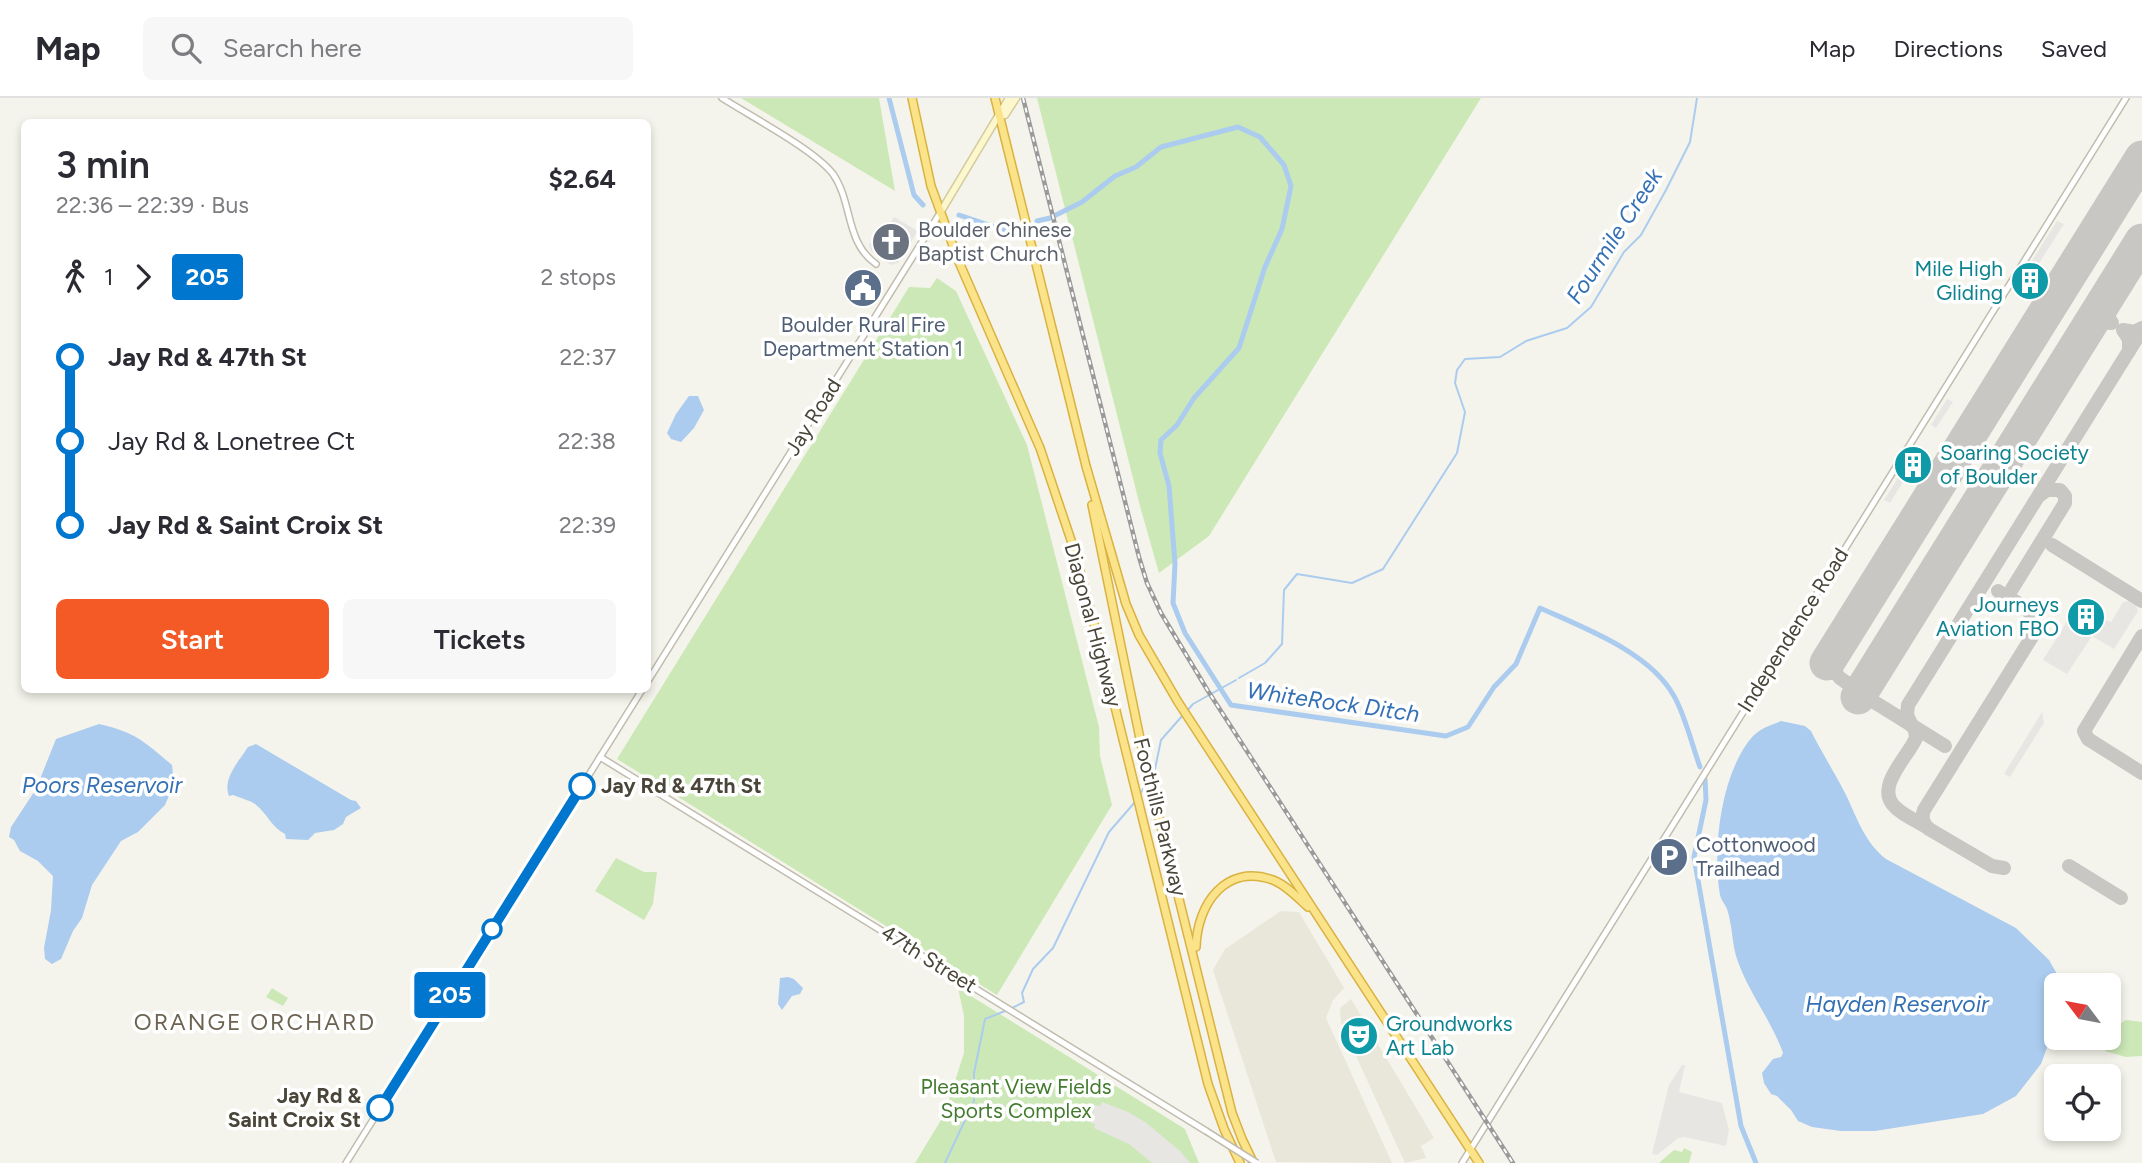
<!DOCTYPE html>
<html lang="en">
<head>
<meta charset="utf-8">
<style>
  body { margin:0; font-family:Figtree,sans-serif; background:#f7f7f7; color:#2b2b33; height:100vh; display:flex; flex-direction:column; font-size:26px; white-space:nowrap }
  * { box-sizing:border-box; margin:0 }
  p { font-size:23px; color:#7c7c81 }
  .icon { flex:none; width:38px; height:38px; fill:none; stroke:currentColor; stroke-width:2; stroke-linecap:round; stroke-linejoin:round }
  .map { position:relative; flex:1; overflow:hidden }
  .panel { position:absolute; left:21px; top:21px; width:630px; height:574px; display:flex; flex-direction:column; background:#fff; border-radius:10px; box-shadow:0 4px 10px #0003 }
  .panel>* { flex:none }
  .badge { padding:0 14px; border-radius:5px; font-size:24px; line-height:46px }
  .needle { width:46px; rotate:302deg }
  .controls { position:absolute; left:2044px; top:875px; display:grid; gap:14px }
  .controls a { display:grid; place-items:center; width:77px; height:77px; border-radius:10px; background:#fff; box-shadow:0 4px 10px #0003; font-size:35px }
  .map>.badge { position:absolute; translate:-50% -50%; box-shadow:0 0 0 4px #fff }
  .legs { display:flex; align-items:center; gap:10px; height:77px; padding:0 35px; font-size:23px }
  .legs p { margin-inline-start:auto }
  .summary { display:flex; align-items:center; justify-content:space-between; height:119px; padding:0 35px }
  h1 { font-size:38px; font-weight:600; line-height:52px }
  .primary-button { display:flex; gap:14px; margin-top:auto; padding:14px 35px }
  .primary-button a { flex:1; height:80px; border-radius:10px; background:#f35a25; color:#fff; font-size:28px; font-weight:600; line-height:80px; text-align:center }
  .primary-button a+a { background:#f7f7f7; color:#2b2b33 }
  ul { padding:0 35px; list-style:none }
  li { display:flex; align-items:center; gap:24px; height:84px; font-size:26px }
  li i { display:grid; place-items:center; width:10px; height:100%; margin:0 9px; background:currentColor }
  li i::after { content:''; width:18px; height:18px; margin:-9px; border:5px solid; border-radius:50%; background:#fff }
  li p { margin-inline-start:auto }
  li:first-child i { background:linear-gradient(#0000 50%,currentColor 0) }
  li:last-child i { background:linear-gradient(currentColor 50%,#0000 0) }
  header { display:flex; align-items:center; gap:42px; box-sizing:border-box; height:98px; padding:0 35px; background:#fff; border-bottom:2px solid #e1e1e2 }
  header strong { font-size:33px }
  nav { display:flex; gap:38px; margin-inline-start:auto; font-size:24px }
  .search { width:490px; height:63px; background:#f7f7f7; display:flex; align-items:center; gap:18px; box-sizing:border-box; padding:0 24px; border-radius:10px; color:#7c7c81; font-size:26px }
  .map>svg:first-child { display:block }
  .residential { fill:#e9e6da }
  .green { fill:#cce8b7 }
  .parking { fill:#e8e6e3 }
  .water { fill:#abccef }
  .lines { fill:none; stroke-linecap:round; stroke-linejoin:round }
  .stream { stroke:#abccef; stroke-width:2 }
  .canal { stroke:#abccef; stroke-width:5 }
  .taxiway { stroke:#c8c7c3; stroke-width:14 }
  .runway { stroke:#c8c7c3; stroke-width:35 }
  .tertiary-casing { stroke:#c1bcae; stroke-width:8 }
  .secondary-casing { stroke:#d3cb9d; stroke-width:9 }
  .trunk-casing { stroke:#dab242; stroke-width:10 }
  .tertiary { stroke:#fff; stroke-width:5 }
  .secondary { stroke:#fdf7ce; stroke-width:6 }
  .trunk { stroke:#fae389; stroke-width:7 }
  .rail-casing { stroke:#9a9a9a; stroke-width:4.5 }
  .rail { stroke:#fff; stroke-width:2; stroke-dasharray:5; stroke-linecap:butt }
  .tertiary-bridge-casing { stroke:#c1bcae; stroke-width:8; stroke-linecap:butt }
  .tertiary-bridge { stroke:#fff; stroke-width:5 }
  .line-1-casing { stroke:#fff; stroke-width:16 }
  .line-1 { stroke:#0076ce; stroke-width:10 }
  .stop-1-dot { fill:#fff; stroke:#0076ce; stroke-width:3.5 }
  .labels { text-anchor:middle; stroke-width:7; stroke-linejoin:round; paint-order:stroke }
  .worship-label { font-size:21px; fill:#5b616d; stroke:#fff; text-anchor:start }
  .culture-label { font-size:21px; fill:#0d838f; stroke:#fff; text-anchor:end }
  .service-label { font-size:21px; fill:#4e5e75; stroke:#fff }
  .street-label { font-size:21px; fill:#4a4539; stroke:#fff }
  .stop-label { font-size:21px; font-weight:bold; fill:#4a4539; stroke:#fff; text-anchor:start }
  .park-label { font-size:21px; fill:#427b2d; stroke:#fff }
  .water-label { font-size:23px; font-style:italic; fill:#3470b4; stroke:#fff }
  .neighbourhood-label { font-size:23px; letter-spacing:2px; fill:#6c6451; stroke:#fff }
</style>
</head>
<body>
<header>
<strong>Map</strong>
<div class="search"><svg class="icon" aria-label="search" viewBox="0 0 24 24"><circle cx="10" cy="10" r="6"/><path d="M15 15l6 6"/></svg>Search here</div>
<nav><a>Map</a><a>Directions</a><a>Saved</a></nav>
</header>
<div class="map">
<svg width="2142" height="1065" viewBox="0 0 2142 1065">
  <rect width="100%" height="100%" fill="#f5f4ec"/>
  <!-- residential -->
  <g class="residential">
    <path d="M1281 813 1299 814 1344 890 1333 902 1326 920 1392 1065 1276 1064 1213 872 1225 851Z"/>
    <path d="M1351 901 1434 1040 1421 1048 1426 1060 1405 1065 1341 925 1340 910Z"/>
  </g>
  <!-- green -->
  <g class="green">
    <path d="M741 0H879L895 93Z"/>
    <path d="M1037 0H1481L1209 438 1159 475 1140 408Z"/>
    <path d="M937 180 956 193 1027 347 1099 629 1100 658 1112 707 997 897 617 661 909 189 930 190Z"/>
    <path d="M616 760 644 774H657L653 806 644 822 595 793Z"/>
    <path d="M272 890 288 900 283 908 266 899Z"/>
    <path d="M958 890 1185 1031 1199 1065H915L944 1017 964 955V918Z"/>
    <path d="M2126 922 2142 924V958L2126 959 2105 953 2112 931Z"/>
    <path d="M1684 1050 1692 1054 1689 1065H1659L1674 1052 1682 1054Z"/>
  </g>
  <!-- parking -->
  <g class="parking">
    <path d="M894 119 918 133 898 165 891 167 871 153 869 147 877 133 883 136Z"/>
    <path d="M2057 123 2064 126 2031 178 2025 174Z"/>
    <path d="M1947 301 1953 304 1936 330 1931 327Z"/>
    <path d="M1901 375 1906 379 1890 405 1884 402Z"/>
    <path d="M2130 503 2136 507 2138 513 2114 551 2092 538 2067 576 2043 562 2069 520 2097 536 2106 522 2111 524 2123 504Z"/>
    <path d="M2042 614 2044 625 2010 679 2004 676Z"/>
    <path d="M1670 742 1676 746 1678 754 1679 772 1655 765Z"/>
    <path d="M1682 967H1685L1679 994 1722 1005 1729 1032 1726 1048 1684 1039 1678 1040 1657 1057 1652 1056 1669 987Z"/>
    <path d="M1102 1004 1128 1014 1145 1024 1180 1053 1190 1065H1152L1129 1046 1094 1030 1095 1026 1091 1025 1095 1007 1100 1008Z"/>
  </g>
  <!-- water -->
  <g class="water">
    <path d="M689 298H698L704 312 694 330 681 344 671 341 667 335 676 316Z"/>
    <path d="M1781 623 1805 628 1811 633C1822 655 1835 675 1846 697 1857 720 1865 745 1886 761L2016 830 2049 862 2057 876 2058 887H2056V925L2041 966 2016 998 1983 1016 1875 1033H1841L1812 1029 1798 1023 1791 1012 1777 998 1771 996 1764 985 1762 975 1773 961 1781 959 1783 955C1771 921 1747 893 1736 858 1732 843 1732 826 1727 811 1725 806 1721 802 1720 797 1712 750 1721 674 1753 638 1761 630 1771 627 1781 623Z"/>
    <path d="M99 626C135 634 145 644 172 667L174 686 165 707 138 734 121 743 92 787 82 820 73 833 61 861 52 866 45 861 44 850 51 812 53 778 38 763 20 753 14 742 9 739 11 729 36 691 56 641Z"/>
    <path d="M256 646 351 702 356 703 361 710 346 719 343 726 334 732 315 735 308 742 286 741 285 736C272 730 267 715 255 706 249 702 240 700 233 697L229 698C222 681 239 663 248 649Z"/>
    <path d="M788 879 794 881 803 890 800 896 792 898 782 912 778 906 780 880Z"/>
  </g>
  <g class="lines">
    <!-- stream -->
    <g class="stream">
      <path d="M1239 580 1265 565 1282 546 1284 492 1297 476 1352 485 1383 471 1457 355 1465 314 1455 285 1457 272 1465 261 1500 259 1526 243 1567 230 1591 209 1624 154 1641 137 1666 92 1690 44 1697 0"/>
      <path d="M1187 613 1193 606 1236 582"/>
      <path d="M1151 678 1155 671 1161 642 1183 617"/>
      <path d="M1140 696 1146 686"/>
      <path d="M1010 911 1024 904 1022 895 1033 871 1053 850 1109 734 1135 704"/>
      <path d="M945 1065 974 1003V975L985 921 1005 913"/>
    </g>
    <!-- canal -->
    <g class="canal">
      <path d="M889 0 914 97 923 107"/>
      <path d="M959 117 1004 132 1013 129"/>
      <path d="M1037 123 1050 120 1082 104 1115 78 1136 69 1161 49 1238 29 1260 39 1284 67 1291 88 1282 131 1265 169 1239 250 1194 300 1177 327 1161 342 1160 355 1169 388 1175 466 1173 505 1185 535 1231 607 1446 638 1468 629 1494 589 1516 566 1540 510C1584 530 1650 554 1674 598 1685 617 1692 647 1700 669"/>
      <path d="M1705 681 1706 702 1694 759 1741 1028 1756 1065"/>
    </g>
    <!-- taxiway -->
    <g class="taxiway">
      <path d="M2087 231 2097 224 2112 225 2104 213 2106 201"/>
      <path d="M2129 253V241L2123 232 2134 234 2142 230"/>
      <path d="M2052 447 2142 503"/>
      <path d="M2012 491 2065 405V398L2060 392H2047L2040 397"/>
      <path d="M1998 493C2013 503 2039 512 2035 534L1924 712C1921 720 1923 726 1929 731L1992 768 2004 770"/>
      <path d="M2142 538 2084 633 2088 641 2142 675"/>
      <path d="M1827 565 1840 580 1871 602"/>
      <path d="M1871 579 1868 588 1871 602 1945 648"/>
      <path d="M1911 627 1915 632 1916 640C1908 659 1874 689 1895 709 1904 718 1917 723 1928 730"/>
      <path d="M1912 628 1907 617 1908 607 2142 232"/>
      <path d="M2069 768 2121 800"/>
    </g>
    <!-- runway -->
    <g class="runway">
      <path d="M1827 565 2142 60"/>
      <path d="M1858 599 2142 143"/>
    </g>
    <defs>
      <g id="tertiary">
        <path d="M722 0C750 18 815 52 833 76 853 105 845 144 876 166"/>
        <path d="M648 583 940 115"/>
        <path d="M600 659 1206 1033"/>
        <path d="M346 1065 642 592"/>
        <path d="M1462 1065 2126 0"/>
      </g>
      <g id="secondary">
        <path d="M1000 18 1005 17 1016 0"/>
        <path d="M940 115 1009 0"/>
      </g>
      <g id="trunk">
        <path d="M912 0 931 88 959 164 1040 350 1074 451 1101 552 1208 986 1224 1031 1240 1065"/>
        <path d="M995 0 1086 368 1126 506 1139 537 1178 604 1479 1065"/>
        <path d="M1092 407 1144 660 1232 1015 1242 1041 1253 1064"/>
        <path d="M1196 849C1197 807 1225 765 1273 782 1286 787 1297 799 1308 809"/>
      </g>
    </defs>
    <!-- tertiary casing -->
    <use href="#tertiary" class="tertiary-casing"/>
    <!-- secondary casing -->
    <use href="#secondary" class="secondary-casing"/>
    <!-- trunk casing -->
    <use href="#trunk" class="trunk-casing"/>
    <!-- tertiary -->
    <use href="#tertiary" class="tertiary"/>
    <!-- secondary -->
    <use href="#secondary" class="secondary"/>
    <!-- trunk -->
    <use href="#trunk" class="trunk"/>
    <defs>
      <path id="rail" d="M1023 0 1139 459 1147 485 1161 515 1208 593 1513 1065"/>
    </defs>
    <!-- rail casing -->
    <use href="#rail" class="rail-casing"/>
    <!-- rail -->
    <use href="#rail" class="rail"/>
    <defs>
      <path id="tertiary-bridge" d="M1206 1033 1257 1065"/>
    </defs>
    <!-- tertiary-bridge casing -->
    <use href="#tertiary-bridge" class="tertiary-bridge-casing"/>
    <!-- tertiary-bridge -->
    <use href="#tertiary-bridge" class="tertiary-bridge"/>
  </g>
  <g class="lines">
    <defs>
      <path id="line-1" d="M380 1010 582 688"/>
    </defs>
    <!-- line-1 casing -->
    <use href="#line-1" class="line-1-casing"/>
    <!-- line-1 -->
    <use href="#line-1" class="line-1"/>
  </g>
  <!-- icons -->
  <defs>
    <symbol id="church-disc" viewBox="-11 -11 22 22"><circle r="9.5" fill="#6b7280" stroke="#fff"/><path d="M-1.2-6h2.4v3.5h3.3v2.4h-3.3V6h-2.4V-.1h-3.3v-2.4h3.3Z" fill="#fff"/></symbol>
    <symbol id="building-disc" viewBox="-11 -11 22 22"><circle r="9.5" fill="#0f9aa8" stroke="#fff"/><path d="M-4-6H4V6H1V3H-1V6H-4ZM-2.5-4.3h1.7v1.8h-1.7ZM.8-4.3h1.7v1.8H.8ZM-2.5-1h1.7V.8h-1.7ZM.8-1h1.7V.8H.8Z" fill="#fff"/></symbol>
    <symbol id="civic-disc" viewBox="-11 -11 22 22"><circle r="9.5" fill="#5c6f8a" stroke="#fff"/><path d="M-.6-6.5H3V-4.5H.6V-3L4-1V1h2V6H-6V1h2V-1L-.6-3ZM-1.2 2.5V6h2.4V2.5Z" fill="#fff"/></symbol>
    <symbol id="parking-disc" viewBox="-11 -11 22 22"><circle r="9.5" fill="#5c6f8a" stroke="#fff"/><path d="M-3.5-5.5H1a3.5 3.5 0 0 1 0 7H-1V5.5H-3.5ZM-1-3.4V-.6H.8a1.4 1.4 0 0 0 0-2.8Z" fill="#fff"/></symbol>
    <symbol id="theatre-disc" viewBox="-11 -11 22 22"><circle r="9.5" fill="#0f9aa8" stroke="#fff"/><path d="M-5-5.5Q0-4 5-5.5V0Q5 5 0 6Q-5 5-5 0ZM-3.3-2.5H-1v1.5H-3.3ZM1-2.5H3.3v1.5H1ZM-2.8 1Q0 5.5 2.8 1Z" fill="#fff"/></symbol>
  </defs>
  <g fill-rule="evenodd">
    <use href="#church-disc" x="869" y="122" width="44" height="44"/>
    <use href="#building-disc" x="2008" y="161" width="44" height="44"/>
    <use href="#civic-disc" x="841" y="168" width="44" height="44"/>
    <use href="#building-disc" x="1891" y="345" width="44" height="44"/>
    <use href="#building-disc" x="2064" y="497" width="44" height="44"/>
    <use href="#parking-disc" x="1647" y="737" width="44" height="44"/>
    <use href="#theatre-disc" x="1337" y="916" width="44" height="44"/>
  </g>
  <!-- markers -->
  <g class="stop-1-dot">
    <circle cx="582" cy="688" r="12"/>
    <circle cx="492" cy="831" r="9"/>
    <circle cx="380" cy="1010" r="12"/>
  </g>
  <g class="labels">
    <!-- worship labels -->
    <g class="worship-label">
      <text x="918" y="139">Boulder Chinese<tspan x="918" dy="24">Baptist Church</tspan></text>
    </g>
    <!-- culture labels -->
    <g class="culture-label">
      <text x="2003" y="178">Mile High<tspan x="2003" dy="24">Gliding</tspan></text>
      <text x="1940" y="362" text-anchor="start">Soaring Society<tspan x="1940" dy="24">of Boulder</tspan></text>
      <text x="2059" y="514">Journeys<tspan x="2059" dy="24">Aviation FBO</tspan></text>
      <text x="1386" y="933" text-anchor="start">Groundworks<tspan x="1386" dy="24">Art Lab</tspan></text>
    </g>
    <!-- service labels -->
    <g class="service-label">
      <text x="863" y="234">Boulder Rural Fire<tspan x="863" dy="24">Department Station 1</tspan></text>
      <text x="1696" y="754" text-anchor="start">Cottonwood<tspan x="1696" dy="24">Trailhead</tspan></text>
    </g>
    <!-- street labels -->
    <g class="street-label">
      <text transform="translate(813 319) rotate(-58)" y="7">Jay Road</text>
      <text transform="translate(1093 527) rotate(75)" y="7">Diagonal Highway</text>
      <text transform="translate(1793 532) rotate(-58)" y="7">Independence Road</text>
      <text transform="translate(1160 719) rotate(76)" y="7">Foothills Parkway</text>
      <text transform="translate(929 861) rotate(32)" y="7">47th Street</text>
    </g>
    <!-- stop labels -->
    <g class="stop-label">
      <text x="601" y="695">Jay Rd &amp; 47th St</text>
      <text x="361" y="1005" text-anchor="end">Jay Rd &amp;<tspan x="361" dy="24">Saint Croix St</tspan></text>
    </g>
    <!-- park labels -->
    <g class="park-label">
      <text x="1016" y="996">Pleasant View Fields<tspan x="1016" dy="24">Sports Complex</tspan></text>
    </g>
    <!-- water labels -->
    <g class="water-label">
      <text transform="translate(1614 138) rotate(-57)" y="8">Fourmile Creek</text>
      <text transform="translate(1333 604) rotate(8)" y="8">WhiteRock Ditch</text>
      <text x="102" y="695">Poors Reservoir</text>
      <text x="1897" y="914">Hayden Reservoir</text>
    </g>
    <!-- neighbourhood labels -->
    <g class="neighbourhood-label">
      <text x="255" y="932">ORANGE ORCHARD</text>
    </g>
  </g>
</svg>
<div class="controls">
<a><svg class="needle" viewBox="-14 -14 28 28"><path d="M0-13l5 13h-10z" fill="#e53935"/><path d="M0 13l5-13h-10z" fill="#7c7c81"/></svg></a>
<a><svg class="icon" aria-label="locate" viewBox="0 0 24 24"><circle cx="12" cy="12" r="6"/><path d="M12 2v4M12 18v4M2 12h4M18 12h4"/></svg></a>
</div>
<b class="badge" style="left:450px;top:897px;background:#0076ce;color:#fff">205</b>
<section class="panel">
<div class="summary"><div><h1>3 min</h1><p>22:36 – 22:39 · Bus</p></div><b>$2.64</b></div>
<div class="legs"><svg class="icon" aria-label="walk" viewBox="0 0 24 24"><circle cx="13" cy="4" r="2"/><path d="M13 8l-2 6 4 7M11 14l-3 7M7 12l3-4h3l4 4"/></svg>1<svg class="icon" aria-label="forward" viewBox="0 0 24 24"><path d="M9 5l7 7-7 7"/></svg><b class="badge" style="background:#0076ce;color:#fff">205</b><p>2 stops</p></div>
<ul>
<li><i style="color:#0076ce"></i><b>Jay Rd &amp; 47th St</b><p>22:37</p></li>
<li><i style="color:#0076ce"></i><span>Jay Rd &amp; Lonetree Ct</span><p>22:38</p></li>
<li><i style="color:#0076ce"></i><b>Jay Rd &amp; Saint Croix St</b><p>22:39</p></li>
</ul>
<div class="primary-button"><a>Start</a><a>Tickets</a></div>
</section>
</div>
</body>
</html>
